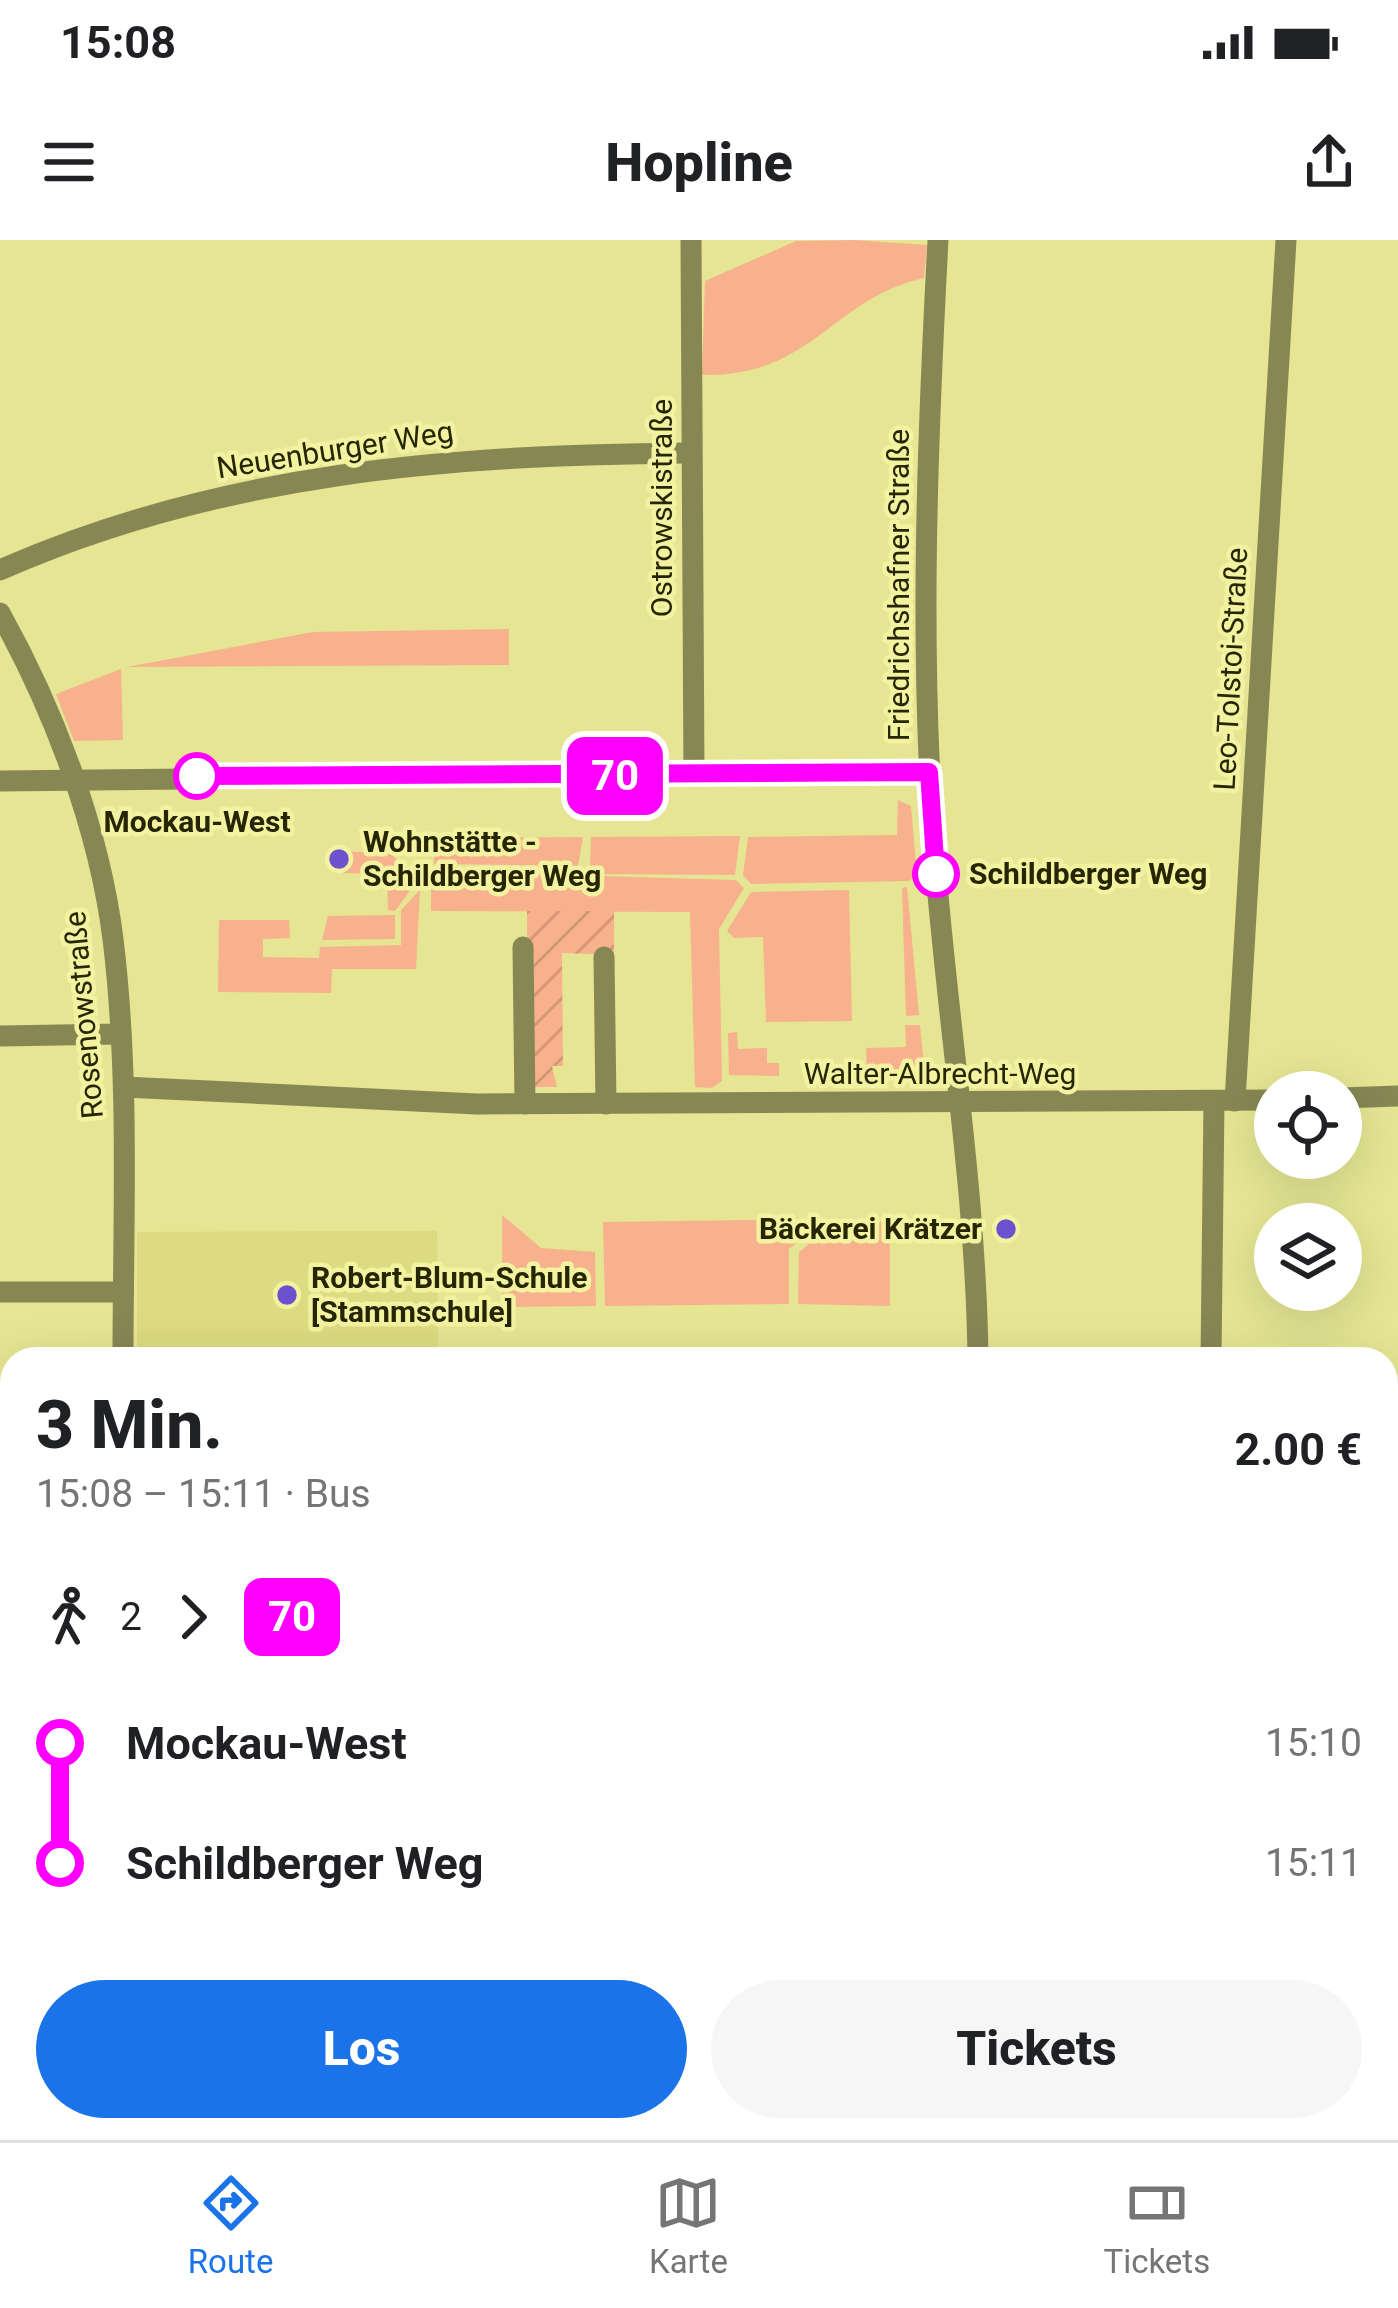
<!DOCTYPE html>
<html lang="de">
<head>
<meta charset="utf-8">
<style>
  body { margin:0; font-family:Roboto,sans-serif; background:#f6f6f6; color:#202124; height:100vh; display:flex; flex-direction:column; font-size:45px; white-space:nowrap }
  * { box-sizing:border-box; margin:0 }
  p { font-size:39px; color:#757577 }
  .icon { flex:none; width:66px; height:66px; fill:none; stroke:currentColor; stroke-width:2; stroke-linecap:round; stroke-linejoin:round }
  .map { position:relative; flex:1; overflow:hidden }
  .side { position:absolute; left:0px; top:1107px; width:1398px; height:795px; display:flex; flex-direction:column; background:#fff; border-radius:36px 36px 0 0; box-shadow:0 12px 48px #0002 }
  .side>* { flex:none }
  .badge { padding:0 24px; border-radius:18px; font-size:42px; line-height:78px }
  .buttons { position:absolute; left:1254px; top:831px; display:grid; gap:24px }
  .buttons a { display:grid; place-items:center; width:108px; height:108px; border-radius:50%; background:#fff; box-shadow:0 12px 48px #0002; font-size:60px }
  .map>.badge { position:absolute; translate:-50% -50%; box-shadow:0 0 0 6px #fff }
  .legs { display:flex; align-items:center; gap:18px; height:132px; padding:0 36px; font-size:39px }
  .legs p { margin-inline-start:auto }
  .summary { display:flex; align-items:center; justify-content:space-between; height:204px; padding:0 36px }
  h1 { font-size:66px; font-weight:800; line-height:90px }
  .cta { display:flex; gap:24px; margin-top:auto; padding:24px 36px }
  .cta a { flex:1; height:138px; border-radius:72px; background:#1a73e8; color:#fff; font-size:48px; font-weight:800; line-height:138px; text-align:center }
  .cta a+a { background:#f6f6f6; color:#202124 }
  ul { padding:0 36px; list-style:none }
  li { display:flex; align-items:center; gap:42px; height:120px; font-size:45px }
  li i { display:grid; place-items:center; width:18px; height:100%; margin:0 15px; background:currentColor }
  li i::after { content:''; width:30px; height:30px; margin:-15px; border:9px solid; border-radius:50%; background:#fff }
  li p { margin-inline-start:auto }
  li:first-child i { background:linear-gradient(#0000 50%,currentColor 0) }
  li:last-child i { background:linear-gradient(currentColor 50%,#0000 0) }
  .status { display:flex; justify-content:space-between; align-items:center; height:84px; padding:0 60px; background:#fff; direction:ltr }
  .status svg { height:33px; fill:currentColor }
  header { display:flex; justify-content:space-between; align-items:center; height:156px; padding:0 36px; background:#fff; font-size:54px; font-weight:800 }
  .menu { display:flex; justify-content:space-around; align-items:center; height:168px; border-top:3px solid #e0e0e0; background:#fff; font-size:33px; color:#757577 }
  .menu a { display:grid; justify-items:center; gap:6px }
  .menu .current { color:#1a73e8 }
  .map>svg:first-child { display:block }
  .built { fill:#dcdb81 }
  .green { fill:#f7b18d }
  .garden { fill:url(#garden-furrows) }
  .lines { fill:none; stroke-linecap:round; stroke-linejoin:round }
  .minor { stroke:#878754; stroke-width:21 }
  .secondary { stroke:#5d5c1b; stroke-width:24 }
  .line-1-casing { stroke:#fff; stroke-width:27 }
  .line-1 { stroke:#f0f; stroke-width:18 }
  .stop-1-dot { fill:#fff; stroke:#f0f; stroke-width:6 }
  .poi-dot { fill:#6c53cd; stroke:#f2f2a0; stroke-width:4.5 }
  .labels { text-anchor:middle; stroke-width:9; stroke-linejoin:round; paint-order:stroke }
  .street-label { font-size:30px; fill:#262604; stroke:#f2f2a0 }
  .stop-label { font-size:30px; font-weight:bold; fill:#262604; stroke:#f2f2a0 }
  .poi-label { font-size:30px; font-weight:bold; fill:#262604; stroke:#f2f2a0; text-anchor:start }
</style>
</head>
<body>
<div class="status"><b>15:08</b><svg viewBox="0 0 49 12"><path d="M0 12V9h3v3zM5 12V6h3v6zM10 12V3h3v9zM15 12V0h3v12zM26 1h20v11H26zM47 4h2v5h-2z"/></svg></div>
<header><svg class="icon" aria-label="menu" viewBox="0 0 24 24"><path d="M4 6h16M4 12h16M4 18h16"/></svg>Hopline<svg class="icon" aria-label="share" viewBox="0 0 24 24"><path d="M12 15V3M7 8l5-5 5 5M5 13v7h14v-7"/></svg></header>
<div class="map">
<svg width="1398" height="1900" viewBox="0 0 1398 1900">
  <defs>
    <pattern id="garden-furrows" width="10" height="10" patternUnits="userSpaceOnUse" patternTransform="scale(3)"><rect width="10" height="10" fill="#f7b18d"/><path d="M-1 1l2-2M0 10L10 0M9 11l2-2" fill="none" stroke="#d49878"/></pattern>
  </defs>
  <rect width="100%" height="100%" fill="#e5e593"/>
  <!-- built -->
  <path class="built" d="M437 991 438 1119H137V992Z"/>
  <!-- green -->
  <g class="green">
    <path d="M855 0 927 5 924 38C831 59 813 137 702 135L705 41 796 1Z"/>
    <path d="M509 389V425L127 427 313 392Z"/>
    <path d="M121 429 123 500 74 501 56 454Z"/>
    <path d="M898 560 911 566 917 635 909 641 751 644 743 635 748 597 897 595Z"/>
    <path d="M740 596 735 635 599 634 590 626 591 597Z"/>
    <path d="M583 597 578 626 434 624V598Z"/>
    <path d="M343 611 392 614 411 637 409 652 395 671 388 670 387 634 343 633Z"/>
    <path d="M431 631 736 640 744 648 719 689 722 841 712 848 695 847 690 672 431 671Z"/>
    <path d="M907 647 919 775 906 776 902 648Z"/>
    <path d="M420 650 416 729H332L331 753 218 752 219 680H289L290 698 263 699V717L319 718 320 707 401 705V670Z"/>
    <path d="M849 650 852 781 766 782 763 697 734 698 727 691 751 652Z"/>
    <path d="M395 675V699L322 700 328 676Z"/>
    <path d="M905 785H920L925 835 867 834 866 808 906 807Z"/>
    <path d="M737 792 738 809 767 808V823H779V836L729 835 728 793Z"/>
    <path d="M890 974V1066L798 1064 799 1012 823 993 875 987Z"/>
    <path d="M502 975 541 1008 595 1012 596 1066 502 1067Z"/>
    <path d="M822 979 789 1009V1064L605 1066 603 982Z"/>
  </g>
  <!-- garden -->
  <path class="garden" d="M527 671H614V715L562 713 563 826H552L557 847H528Z"/>
  <g class="lines">
    <!-- minor -->
    <g class="minor">
      <path d="M691 0 694 536"/>
      <path d="M938 0C927 206 919 413 935 620 948 787 976 951 978 1119"/>
      <path d="M0 330C222 232 452 215 691 213"/>
      <path d="M0 373C54 470 99 588 113 699 130 839 123 979 123 1119"/>
      <path d="M0 541 929 531"/>
      <path d="M523 707 525 864"/>
      <path d="M604 717 606 864"/>
      <path d="M0 796 121 794"/>
      <path d="M124 847 477 864 1275 860"/>
      <path d="M1341 858 1398 856"/>
      <path d="M1235 861 1286 0"/>
      <path d="M0 1052H123"/>
      <path d="M1211 1119 1214 861"/>
      <path d="M0 1298H12"/>
      <path d="M1388 1854 1389 1900"/>
      <path d="M131 1890V1900"/>
      <path d="M412 1890V1900"/>
    </g>
    <!-- secondary -->
    <g class="secondary">
      <path d="M0 1853H12"/>
      <path d="M1386 1854H1398"/>
      <path d="M963 1890V1900"/>
    </g>
  </g>
  <g class="lines">
    <defs>
      <path id="line-1" d="M197 536 929 532 936 634"/>
    </defs>
    <!-- line-1 casing -->
    <use href="#line-1" class="line-1-casing"/>
    <!-- line-1 -->
    <use href="#line-1" class="line-1"/>
  </g>
  <!-- markers -->
  <g class="stop-1-dot">
    <circle cx="197" cy="536" r="21"/>
    <circle cx="936" cy="634" r="21"/>
  </g>
  <g class="poi-dot">
    <circle cx="339" cy="619" r="12"/>
    <circle cx="1006" cy="989" r="12"/>
    <circle cx="287" cy="1055" r="12"/>
  </g>
  <g class="labels">
    <!-- street labels -->
    <g class="street-label">
      <text transform="translate(335 210) rotate(-9)" y="10">Neuenburger Weg</text>
      <text transform="translate(662 268) rotate(-90)" y="10">Ostrowskistraße</text>
      <text transform="translate(899 345) rotate(-90)" y="10">Friedrichshafner Straße</text>
      <text transform="translate(1231 429) rotate(-87)" y="10">Leo-Tolstoi-Straße</text>
      <text transform="translate(84 775) rotate(-95)" y="10">Rosenowstraße</text>
      <text x="940" y="844">Walter-Albrecht-Weg</text>
    </g>
    <!-- stop labels -->
    <g class="stop-label">
      <text x="197" y="592">Mockau-West</text>
      <text x="969" y="644" text-anchor="start">Schildberger Weg</text>
    </g>
    <!-- poi labels -->
    <g class="poi-label">
      <text x="363" y="612">Wohnstätte -<tspan x="363" dy="34">Schildberger Weg</tspan></text>
      <text x="982" y="999" text-anchor="end">Bäckerei Krätzer</text>
      <text x="311" y="1048">Robert-Blum-Schule<tspan x="311" dy="34">[Stammschule]</tspan></text>
    </g>
  </g>
</svg>
<div class="buttons">
<a><svg class="icon" aria-label="locate" viewBox="0 0 24 24"><circle cx="12" cy="12" r="6"/><path d="M12 2v4M12 18v4M2 12h4M18 12h4"/></svg></a>
<a><svg class="icon" aria-label="layers" viewBox="0 0 24 24"><path d="M12 4l9 5-9 5-9-5zM3 14l9 5 9-5"/></svg></a>
</div>
<b class="badge" style="left:615px;top:536px;background:#f0f;color:#fff">70</b>
<section class="side">
<div class="summary"><div><h1>3 Min.</h1><p>15:08 – 15:11 · Bus</p></div><b>2.00 €</b></div>
<div class="legs"><svg class="icon" aria-label="walk" viewBox="0 0 24 24"><circle cx="13" cy="4" r="2"/><path d="M13 8l-2 6 4 7M11 14l-3 7M7 12l3-4h3l4 4"/></svg>2<svg class="icon" aria-label="forward" viewBox="0 0 24 24"><path d="M9 5l7 7-7 7"/></svg><b class="badge" style="background:#f0f;color:#fff">70</b></div>
<ul>
<li><i style="color:#f0f"></i><b>Mockau-West</b><p>15:10</p></li>
<li><i style="color:#f0f"></i><b>Schildberger Weg</b><p>15:11</p></li>
</ul>
<div class="cta"><a>Los</a><a>Tickets</a></div>
</section>
</div>
<nav class="menu">
<a class="current"><svg class="icon" aria-label="directions" viewBox="0 0 24 24"><path d="M12 3l9 9-9 9-9-9zM9 14v-3h6M13 9l2 2-2 2"/></svg>Route</a>
<a><svg class="icon" aria-label="map" viewBox="0 0 24 24"><path d="M3 6l6-2 6 2 6-2v14l-6 2-6-2-6 2zM9 4v14M15 6v14"/></svg>Karte</a>
<a><svg class="icon" aria-label="tickets" viewBox="0 0 24 24"><path d="M3 7h18v10H3zM15 7v10"/></svg>Tickets</a>
</nav>
</body>
</html>
